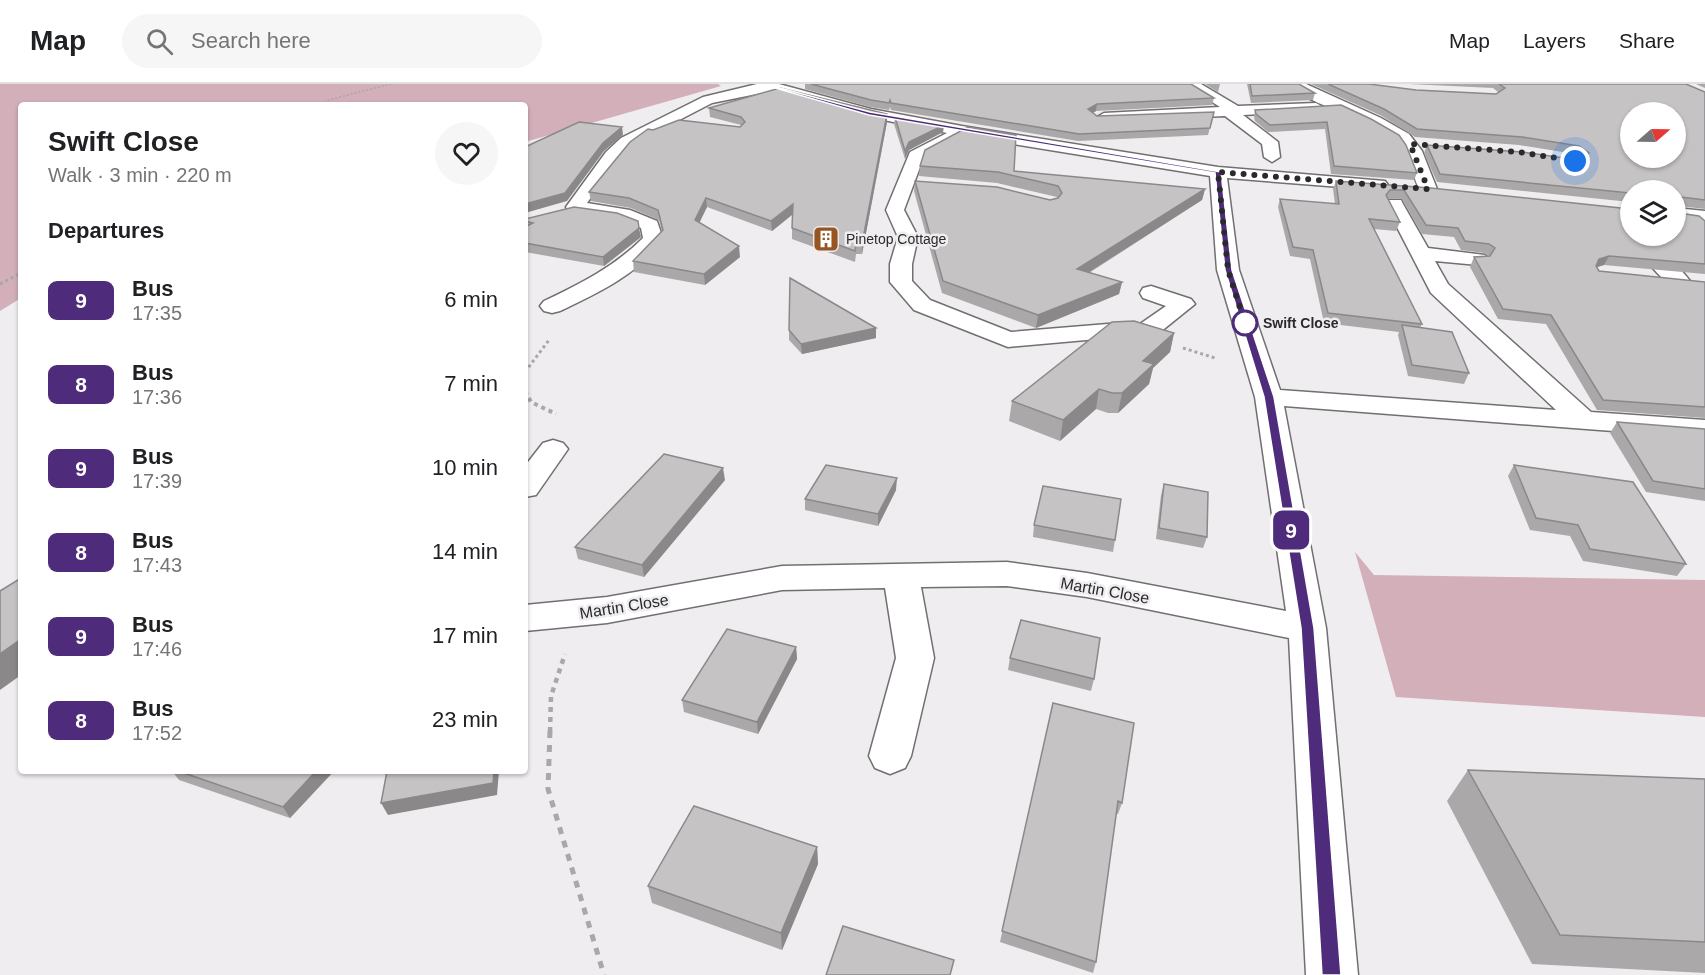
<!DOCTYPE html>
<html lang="en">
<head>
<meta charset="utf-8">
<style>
  body { margin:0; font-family:Helvetica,sans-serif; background:#f6f6f6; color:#202124; height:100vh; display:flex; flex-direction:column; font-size:22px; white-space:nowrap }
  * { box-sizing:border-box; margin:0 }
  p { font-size:20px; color:#757577 }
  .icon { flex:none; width:33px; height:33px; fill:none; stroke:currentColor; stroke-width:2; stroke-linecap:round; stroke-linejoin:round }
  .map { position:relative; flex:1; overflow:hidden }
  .side { position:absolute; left:18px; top:18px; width:510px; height:672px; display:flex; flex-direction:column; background:#fff; border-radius:6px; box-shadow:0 2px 4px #0004 }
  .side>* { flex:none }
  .badge { padding:0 12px; border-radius:9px; font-size:21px; line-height:39px }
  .needle { width:39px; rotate:70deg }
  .controls { position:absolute; left:1620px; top:18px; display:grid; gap:12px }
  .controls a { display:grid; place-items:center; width:66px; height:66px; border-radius:50%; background:#fff; box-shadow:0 2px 4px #0004; font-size:30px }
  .you { position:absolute; width:30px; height:30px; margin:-15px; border:4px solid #fff; border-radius:50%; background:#1a73e8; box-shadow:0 0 0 9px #1a73e833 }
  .map>.badge { position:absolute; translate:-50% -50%; box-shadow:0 0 0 3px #fff }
  h2 { padding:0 30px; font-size:22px; line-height:54px }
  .round { display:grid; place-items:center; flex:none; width:63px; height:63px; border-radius:32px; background:#f6f6f6 }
  .overview { display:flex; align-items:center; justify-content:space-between; height:102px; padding:0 30px }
  h1 { font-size:28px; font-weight:600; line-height:45px }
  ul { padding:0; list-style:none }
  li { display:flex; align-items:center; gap:18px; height:84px; padding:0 30px }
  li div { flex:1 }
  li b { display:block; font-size:22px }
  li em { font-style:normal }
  li .badge { min-width:66px; font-weight:700; text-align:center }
  header { display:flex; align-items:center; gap:36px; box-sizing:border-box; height:84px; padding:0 30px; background:#fff; border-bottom:2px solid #e0e0e0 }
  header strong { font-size:28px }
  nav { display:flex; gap:33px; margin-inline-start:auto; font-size:21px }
  .search { width:420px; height:54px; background:#f6f6f6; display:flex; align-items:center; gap:15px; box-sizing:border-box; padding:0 21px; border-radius:33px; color:#757577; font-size:22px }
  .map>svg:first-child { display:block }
  .green { fill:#d3afba }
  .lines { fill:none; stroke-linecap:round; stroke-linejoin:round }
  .minor-casing { stroke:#716f71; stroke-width:3 }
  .path-far4 { stroke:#a8a7a9; stroke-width:1.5; stroke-dasharray:2 2; stroke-linecap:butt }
  .path-far3 { stroke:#a8a7a9; stroke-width:3; stroke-dasharray:3 3; stroke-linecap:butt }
  .path-far2 { stroke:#a8a7a9; stroke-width:4; stroke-dasharray:4 4; stroke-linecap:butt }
  .path-far1 { stroke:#a8a7a9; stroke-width:4.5; stroke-dasharray:5 5; stroke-linecap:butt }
  .path { stroke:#a8a7a9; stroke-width:5; stroke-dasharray:7 7; stroke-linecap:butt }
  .minor { fill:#fff; fill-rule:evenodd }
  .wall { fill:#aaa8a9 }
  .shaded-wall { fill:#8b888a }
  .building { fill:#c6c3c5; stroke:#8b888a; stroke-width:1.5; fill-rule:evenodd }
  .line { fill:#4e2b7b; stroke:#fff; stroke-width:1.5 }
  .walk { stroke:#2a292b; stroke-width:6; stroke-dasharray:0 10.8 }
  .stop-dot { fill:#fff; stroke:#4e2b7b; stroke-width:3 }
  .labels { text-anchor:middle; stroke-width:5; stroke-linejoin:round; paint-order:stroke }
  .far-poi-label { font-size:14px; fill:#2a292b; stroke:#efedef; text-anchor:start }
  .far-stop-label { font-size:14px; font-weight:bold; fill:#2a292b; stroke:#efedef; text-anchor:start }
  .street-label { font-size:16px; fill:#2a292b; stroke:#efedef }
</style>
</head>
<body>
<header>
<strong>Map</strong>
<div class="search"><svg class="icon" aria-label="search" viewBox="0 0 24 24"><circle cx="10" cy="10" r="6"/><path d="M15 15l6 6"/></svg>Search here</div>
<nav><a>Map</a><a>Layers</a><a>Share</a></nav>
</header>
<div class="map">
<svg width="1705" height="891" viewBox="0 0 1705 891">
  <rect width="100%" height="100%" fill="#efedef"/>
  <!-- green -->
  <g class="green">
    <path d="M0 0H718L721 2 525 58V21H21V214L0 227Z"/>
    <path d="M1355 468 1374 491 1705 496V633L1396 613Z"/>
  </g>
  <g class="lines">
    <defs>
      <g id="minor">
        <path d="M757 0H779L871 25 962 42 1218 83 1385 97 1388 101 1385 105 1379 106 1227 94 1239 186 1280 306 1556 326 1431 209 1385 120 1387 116H1401L1403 120 1428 164 1485 171 1489 175 1485 179 1478 181 1435 177 1448 200 1591 328 1705 336V354L1284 322 1326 544 1358 891H1306L1289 554 1087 513 1007 502 921 503 934 574 911 672 905 684 890 690 875 684 869 672 896 574 885 504 782 506 607 539 525 547V521L607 513 782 482 1007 478 1087 489 1286 527 1255 313 1217 186 1210 92 964 52 923 75 904 126 918 153 912 180V197L930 216 1011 248 1120 239 1140 240 1166 222 1143 214 1140 209 1143 204 1151 202 1191 215 1195 220 1154 253 1145 255 1120 253 1008 263 914 226 890 198V180L898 153 886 126 910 68 947 49 869 33 772 7 712 19 633 60 618 76 587 119 630 126 657 137 663 155C639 190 598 209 560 227L552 229 544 227 540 222 544 217C580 200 614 183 643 154L641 144 619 135 575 129 568 127 566 123 606 68 621 54 703 13Z"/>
        <path d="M1184 0H1201L1238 22 1316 19 1323 23 1316 27 1243 31 1278 58 1280 73 1272 78 1264 73 1262 60 1225 32 1104 37 1097 33 1104 29 1220 23Z"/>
        <path d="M1289 0H1306L1381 34 1409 50 1422 67 1437 105 1434 109H1422C1411 94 1413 72 1399 59 1372 32 1310 24 1289 0Z"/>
        <path d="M1676 124 1705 127V139L1676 136Z"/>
        <path d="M1654 168C1667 171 1682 186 1690 197L1687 202C1669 206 1659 190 1647 178L1643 174 1647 170Z"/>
        <path d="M553 356 563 359 568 365 536 411 525 413V382L543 359Z"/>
      </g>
    </defs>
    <!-- minor casing -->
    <use href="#minor" class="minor-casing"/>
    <!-- path-far4 -->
    <path class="path-far4" d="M321 21 328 16 391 0"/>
    <!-- path-far3 -->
    <g class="path-far3">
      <path d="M0 200 21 189"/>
      <path d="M1183 264 1215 274"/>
      <path d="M525 288 549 256"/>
    </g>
    <!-- path-far2 -->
    <path class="path-far2" d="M525 307 531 318 556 330"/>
    <!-- path-far1 -->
    <path class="path-far1" d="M550 648 551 612 565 570"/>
    <!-- path -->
    <path class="path" d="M550 647 548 705 604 891"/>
    <!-- minor -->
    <use href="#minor" class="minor"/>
  </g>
  <!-- wall -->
  <g class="wall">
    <path d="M805 0H1191L1214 14 1212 21 1096 27 1093 29 1097 32 1214 28 1208 51 1078 57 891 26 890 23 889 26 870 23 805 5Z"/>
    <path d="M1205 0H1220L1218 8Z"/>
    <path d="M1247 0H1299L1315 9 1313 16 1251 19Z"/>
    <path d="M1311 0H1369L1416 6 1496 10 1498 8 1493 4 1409 0H1686L1705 8V125L1679 122V129L1705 137V190L1604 181 1597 183 1599 187 1705 198V334L1597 326 1546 240 1498 235 1470 183 1474 173 1489 172 1485 169 1461 166 1454 153 1422 150 1401 114H1387L1400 138 1396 147 1374 145 1422 240 1420 244 1469 289 1464 300 1408 292 1398 251 1399 248 1324 239 1310 175 1290 172 1278 123 1280 115 1335 120 1333 105 1336 97 1431 104 1630 152 1676 106H1630V118L1437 98 1424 69 1427 61 1578 76 1582 74 1575 70 1519 61 1415 53 1382 32Z"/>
    <path d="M1696 0H1705V4Z"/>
    <path d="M1341 21 1417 89 1414 96 1331 90 1325 45 1268 48 1255 37 1254 33 1255 26Z"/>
    <path d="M709 24 887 38 862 170H856L855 178 792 155V131L772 147 707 123 699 138 740 173 705 201 634 188 633 177 662 147 659 136 631 124 591 117 589 108 653 46 740 43 741 41 710 33Z"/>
    <path d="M895 33 944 41 943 48 909 66 905 75 894 40Z"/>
    <path d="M920 82 1014 87 1205 105 1202 116 1089 189 1122 198 1119 210 1036 244 942 209 914 107 915 97 1050 116 1057 114V113L997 99 919 92Z"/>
    <path d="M525 135 641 153 604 182 525 168Z"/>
    <path d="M876 244V254L802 270 789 256V246Z"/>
    <path d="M1174 249 1170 268 1153 284 1149 300 1118 329H1108L1096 325 1060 357 1009 337 1012 317Z"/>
    <path d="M1617 338 1705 345V417L1646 408 1610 349Z"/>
    <path d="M1514 381 1686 480 1677 492 1583 477 1570 452 1530 446 1508 392Z"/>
    <path d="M725 396 644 493 578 475 575 463Z"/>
    <path d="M1164 400 1207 453 1203 464 1156 455 1161 411Z"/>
    <path d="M896 406 878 442 805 426V415Z"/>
    <path d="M1034 441 1115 456 1113 468 1033 453Z"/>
    <path d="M796 563 797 575 758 650 684 628 682 616Z"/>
    <path d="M1010 574 1094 595 1091 607 1008 586Z"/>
    <path d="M1053 619 1122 719 1118 730H1116L1096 878 1093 889 1000 858Z"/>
    <path d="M1468 686 1705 695V889L1532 880 1447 717Z"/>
    <path d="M172 687H334L290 734 179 696Z"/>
    <path d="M817 763 818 780 782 866 652 819 648 802Z"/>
  </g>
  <!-- shaded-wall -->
  <g class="shaded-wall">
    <path d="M1097 20 1096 27 1087 32 1088 25Z"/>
    <path d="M887 30V38L862 170V160Z"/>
    <path d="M944 41 943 48 909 66 905 75V67L909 58Z"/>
    <path d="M622 43 623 51 604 67 567 117 525 129V120Z"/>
    <path d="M1205 105 1202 116 1075 197 1077 185Z"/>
    <path d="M706 114 707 123 696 146 695 136Z"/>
    <path d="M793 120V130L772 147 771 137Z"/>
    <path d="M639 144 641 153 604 182 603 173Z"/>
    <path d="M739 162 740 173 705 201 704 190Z"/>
    <path d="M1609 172 1604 181 1594 184 1599 175Z"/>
    <path d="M1122 198 1119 210 1036 244 1038 231Z"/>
    <path d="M876 244V254L802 270 801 260Z"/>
    <path d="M1174 249 1170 268 1153 284 1149 300 1118 329 1122 309 1143 277Z"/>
    <path d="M1099 305 1096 325 1060 357 1063 336Z"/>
    <path d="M723 384 725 396 644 493 642 481Z"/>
    <path d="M897 394 896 406 878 442V430Z"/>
    <path d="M21 555V591L0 606V570Z"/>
    <path d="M796 563 797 575 758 650 757 638Z"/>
    <path d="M316 687H334L290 734 283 723Z"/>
    <path d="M494 687H499L497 711 388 731 381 719Z"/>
    <path d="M817 763 818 780 782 866 781 849Z"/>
  </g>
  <!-- building -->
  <g class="building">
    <path d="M811 0H1191L1214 14 1097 20 1088 25 1097 32 1214 28 1210 44 1079 50 891 19 890 16 889 19 871 16Z"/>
    <path d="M1250 0H1299L1315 9 1252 12Z"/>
    <path d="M1328 0H1369L1416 6 1496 10 1505 4 1499 0H1686L1705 8V116L1681 113 1678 116 1679 129 1699 132 1705 137V180L1609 172 1599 175 1596 182 1599 187 1705 198V323L1603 316 1551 231 1503 225 1474 173 1490 172 1495 164 1489 160 1465 157 1458 144 1426 141 1404 106H1390L1386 111 1400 138 1369 135 1422 240 1328 229 1313 166 1293 163 1280 115 1339 120 1336 97 1431 104 1630 125V152H1676V106H1630V109L1440 90 1427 61 1522 68 1578 76 1589 69 1579 62 1522 53 1417 45 1384 25ZM1630 28H1676V74H1630Z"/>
    <path d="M780 4 887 30 862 160 856 159 855 167 792 144 793 120 771 137 706 114 695 136 739 162 704 190 633 177 663 146 658 126 629 114 589 108 630 58 648 45 653 46 679 36 740 43 745 38 741 33 709 24Z"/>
    <path d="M1341 21 1371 35 1399 51 1406 61 1417 89 1334 82 1327 38 1270 41 1256 30 1255 26Z"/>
    <path d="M895 33 944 41 909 58 905 67Z"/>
    <path d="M579 38 622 43 603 59 565 109 525 120V63Z"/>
    <path d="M968 43 1016 51 1014 87 1205 105 1077 185 1122 198 1038 231 943 197 915 97 997 103 1050 116 1058 114 1062 109 1058 102 998 88 920 82 925 66Z"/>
    <path d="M574 123 617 129 638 137 639 144 603 173 525 159V143L533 139 525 137V135Z"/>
    <path d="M790 194 876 244 801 260 789 246Z"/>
    <path d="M1134 237 1174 249 1143 277 1154 280 1122 309H1112L1099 305 1063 336 1012 317 1112 238Z"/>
    <path d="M1402 241 1452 248 1469 289 1412 281Z"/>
    <path d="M1617 338 1705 345V405L1653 397Z"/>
    <path d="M664 370 723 384 642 481 575 463Z"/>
    <path d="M826 381 897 394 878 430 805 415Z"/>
    <path d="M1514 381 1633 398 1686 480 1590 465 1578 441 1536 434Z"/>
    <path d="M1164 400 1208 408 1207 453 1159 444Z"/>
    <path d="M1043 402 1121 415 1115 456 1034 441Z"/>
    <path d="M21 494V555L0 570V507Z"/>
    <path d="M1021 536 1100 554 1094 595 1010 574Z"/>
    <path d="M727 545 796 563 757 638 682 616Z"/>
    <path d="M1053 619 1134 639 1122 719 1118 717 1096 878 1002 847Z"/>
    <path d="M1468 686 1705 695V858L1560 851Z"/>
    <path d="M178 687H316L283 723Z"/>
    <path d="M387 687H494L493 699 381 719Z"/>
    <path d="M694 722 817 763 781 849 648 802Z"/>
    <path d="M843 842 954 876 950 891H826Z"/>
  </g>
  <!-- line -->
  <path class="line" d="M761 0H765L870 28 1221 88 1232 186 1274 313 1314 544 1341 891H1322L1301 544 1264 313 1225 186 1215 89 869 31Z"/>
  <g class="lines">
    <!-- walk -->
    <path class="walk" d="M1245 239 1247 246 1228 186 1218 88 1428 105 1410 60 1519 68 1575 77"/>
  </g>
  <!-- icons -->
  <defs>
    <symbol id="building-square" viewBox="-11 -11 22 22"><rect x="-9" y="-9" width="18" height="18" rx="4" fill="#965522" stroke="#efedef"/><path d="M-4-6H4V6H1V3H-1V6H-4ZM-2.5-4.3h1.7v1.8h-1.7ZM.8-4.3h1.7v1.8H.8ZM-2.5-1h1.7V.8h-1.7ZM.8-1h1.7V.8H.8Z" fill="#fff"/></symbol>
  </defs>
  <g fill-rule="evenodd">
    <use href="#building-square" x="811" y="140" width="30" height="30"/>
  </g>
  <!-- markers -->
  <circle class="stop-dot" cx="1245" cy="239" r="12"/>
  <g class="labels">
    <!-- far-poi labels -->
    <g class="far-poi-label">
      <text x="846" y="160">Pinetop Cottage</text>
    </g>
    <!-- far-stop labels -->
    <g class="far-stop-label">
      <text x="1263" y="244">Swift Close</text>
    </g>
    <!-- street labels -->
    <g class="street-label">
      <text transform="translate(1105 506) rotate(10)" y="6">Martin Close</text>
      <text transform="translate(624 522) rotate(-9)" y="6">Martin Close</text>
    </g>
  </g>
</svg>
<div class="controls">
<a><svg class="needle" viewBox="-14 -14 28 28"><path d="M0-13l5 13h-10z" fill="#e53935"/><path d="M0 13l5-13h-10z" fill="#757577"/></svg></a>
<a><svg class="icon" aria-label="layers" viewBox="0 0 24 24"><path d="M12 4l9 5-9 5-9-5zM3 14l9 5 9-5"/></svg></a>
</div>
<div class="you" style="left:1575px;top:77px"></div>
<b class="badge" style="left:1291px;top:446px;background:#4e2b7b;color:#fff">9</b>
<section class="side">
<div class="overview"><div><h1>Swift Close</h1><p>Walk · 3 min · 220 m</p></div><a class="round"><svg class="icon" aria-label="heart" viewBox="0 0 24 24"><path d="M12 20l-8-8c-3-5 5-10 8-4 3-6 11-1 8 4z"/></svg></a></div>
<h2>Departures</h2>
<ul>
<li><span class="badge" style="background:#4e2b7b;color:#fff">9</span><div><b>Bus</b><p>17:35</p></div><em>6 min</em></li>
<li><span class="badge" style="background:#4e2b7b;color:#fff">8</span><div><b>Bus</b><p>17:36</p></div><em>7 min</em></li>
<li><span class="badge" style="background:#4e2b7b;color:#fff">9</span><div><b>Bus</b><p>17:39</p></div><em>10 min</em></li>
<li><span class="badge" style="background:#4e2b7b;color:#fff">8</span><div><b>Bus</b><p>17:43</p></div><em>14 min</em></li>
<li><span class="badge" style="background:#4e2b7b;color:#fff">9</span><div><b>Bus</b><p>17:46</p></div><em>17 min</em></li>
<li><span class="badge" style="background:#4e2b7b;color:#fff">8</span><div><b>Bus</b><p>17:52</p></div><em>23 min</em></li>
</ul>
</section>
</div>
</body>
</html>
